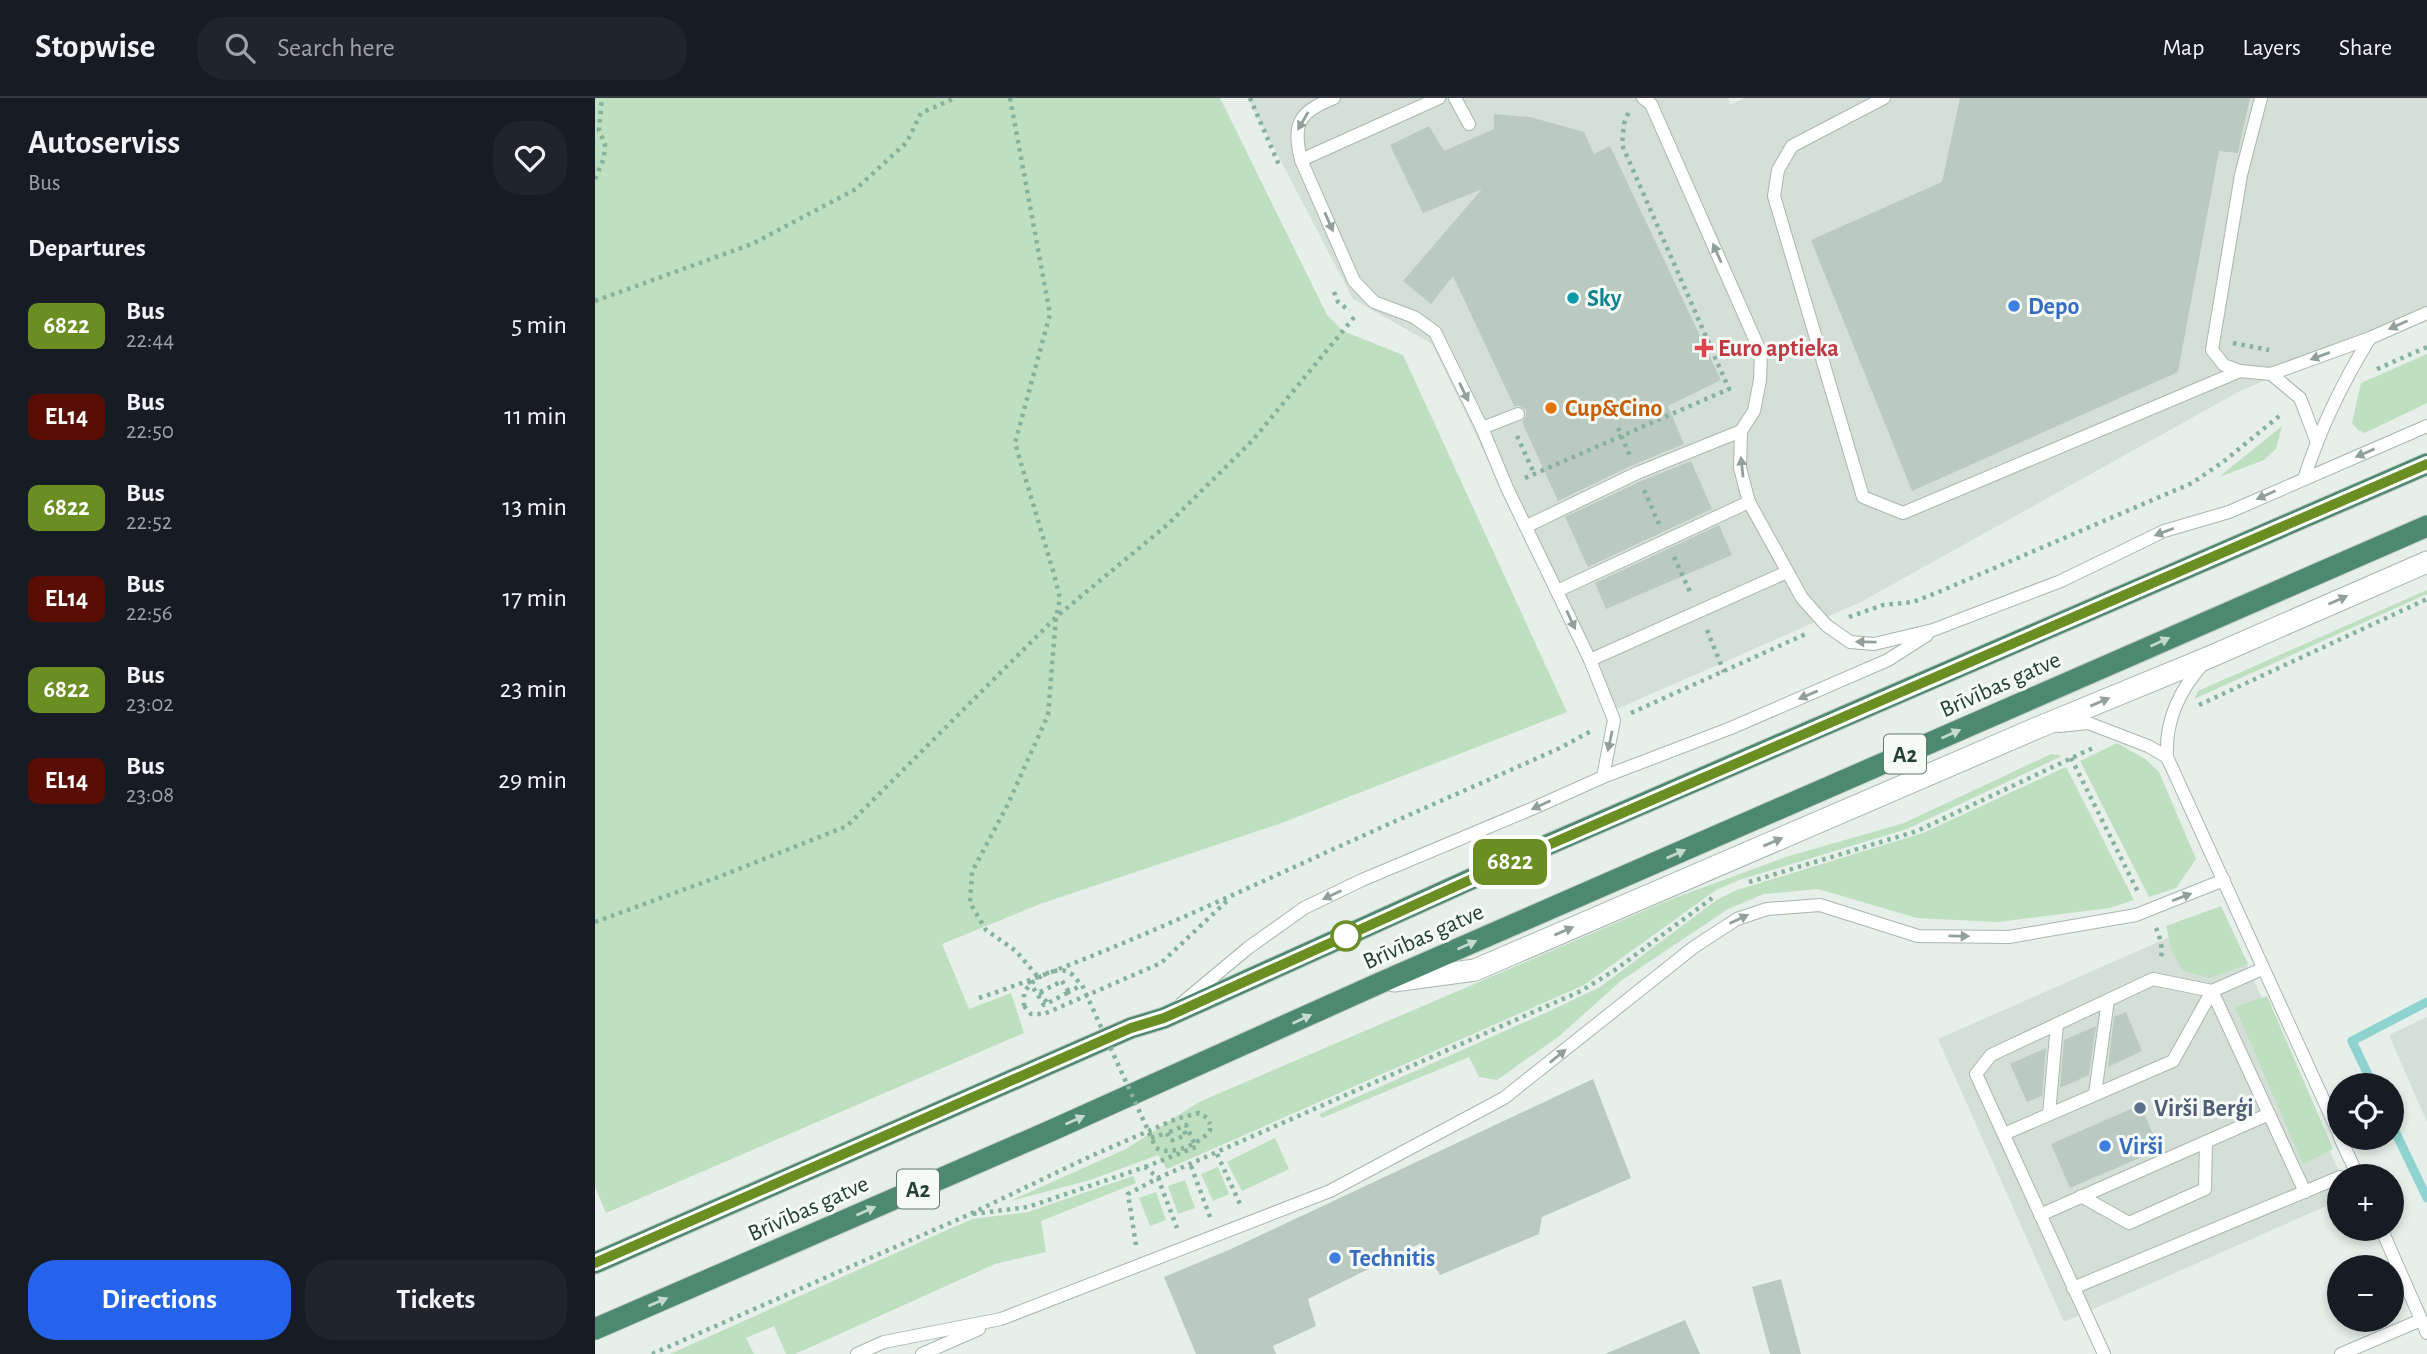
<!DOCTYPE html>
<html lang="en">
<head>
<meta charset="utf-8">
<style>
  body { margin:0; font-family:"Alegreya Sans",sans-serif; background:#20242c; color:#f1f3f6; height:100vh; display:flex; flex-direction:column; font-size:26px; white-space:nowrap }
  * { box-sizing:border-box; margin:0 }
  p { font-size:23px; color:#9ea1a6 }
  .icon { flex:none; width:38px; height:38px; fill:none; stroke:currentColor; stroke-width:2; stroke-linecap:round; stroke-linejoin:round }
  .map { position:relative; flex:1; overflow:hidden }
  .details { display:flex; flex-direction:column; background:#171b24; width:595px }
  .details>* { flex:none }
  .badge { padding:0 14px; border-radius:10px; font-size:24px; line-height:46px }
  .tools { position:absolute; left:1732px; top:975px; display:grid; gap:14px }
  .tools a { display:grid; place-items:center; width:77px; height:77px; border-radius:50%; background:#171b24; box-shadow:0 4px 10px #0003; font-size:35px }
  .map>.badge { position:absolute; translate:-50% -50%; box-shadow:0 0 0 4px #fff }
  h2 { padding:0 28px; font-size:26px; line-height:63px }
  .round { display:grid; place-items:center; flex:none; width:74px; height:74px; border-radius:28px; background:#20242c }
  .head { display:flex; align-items:center; justify-content:space-between; height:119px; padding:0 28px }
  h1 { font-size:33px; font-weight:700; line-height:52px }
  .primary-button { display:flex; gap:14px; margin-top:auto; padding:14px 28px }
  .primary-button a { flex:1; height:80px; border-radius:28px; background:#2563eb; color:#fff; font-size:28px; font-weight:700; line-height:80px; text-align:center }
  .primary-button a+a { background:#20242c; color:#f1f3f6 }
  ul { padding:0; list-style:none }
  li { display:flex; align-items:center; gap:21px; height:91px; padding:0 28px }
  li div { flex:1 }
  li b { display:block; font-size:26px }
  li em { font-style:normal }
  li .badge { min-width:77px; font-weight:700; text-align:center }
  header { display:flex; align-items:center; gap:42px; box-sizing:border-box; height:98px; padding:0 35px; background:#171b24; border-bottom:2px solid #363941 }
  header strong { font-size:33px }
  nav { display:flex; gap:38px; margin-inline-start:auto; font-size:24px }
  .search { width:490px; height:63px; background:#20242c; display:flex; align-items:center; gap:18px; box-sizing:border-box; padding:0 24px; border-radius:28px; color:#9ea1a6; font-size:26px }
  main { display:flex; flex:1; min-height:0 }
  .map>svg:first-child { display:block }
  .built { fill:#d4dfd7 }
  .green { fill:#bfdfc1 }
  .lines { fill:none; stroke-linecap:round; stroke-linejoin:round }
  .stream { stroke:#8ed3d0; stroke-width:9 }
  .building { fill:#bbcac1 }
  .service-casing { stroke:#a8b7af; stroke-width:14 }
  .minor-casing { stroke:#a8b7af; stroke-width:23 }
  .trunk-casing { stroke:#c2cac6; stroke-width:23 }
  .path { stroke:#86b29b; stroke-width:4.5; stroke-dasharray:3.5 5; stroke-linecap:butt }
  .service { stroke:#fff; stroke-width:12 }
  .minor { stroke:#fff; stroke-width:21 }
  .trunk { stroke:#4d896f; stroke-width:21 }
  .path-bridge { stroke:#86b29b; stroke-width:4.5; stroke-dasharray:3.5 5; stroke-linecap:butt }
  .oneway { fill:#92a09a }
  .oneway2 { fill:#c4d9cf }
  .line-casing { stroke:#fff; stroke-width:16 }
  .line { stroke:#6b8e23; stroke-width:10 }
  .culture-dot { fill:#0f9aa8; stroke:#f7fbf8; stroke-width:2.5 }
  .shop-dot { fill:#3f7fe0; stroke:#f7fbf8; stroke-width:2.5 }
  .health-dot { fill:#e0444e; stroke:#f7fbf8; stroke-width:2.5 }
  .food-dot { fill:#e8710a; stroke:#f7fbf8; stroke-width:2.5 }
  .stop-dot { fill:#fff; stroke:#6b8e23; stroke-width:3.5 }
  .service-dot { fill:#5c6f8a; stroke:#f7fbf8; stroke-width:2.5 }
  .labels { text-anchor:middle; stroke-width:6; stroke-linejoin:round; paint-order:stroke }
  .shield { fill:#f7fbf8; stroke:#63796f; stroke-width:2 }
  .shield-label { font-size:23px; font-weight:bold; fill:#244134 }
  .culture-label { font-size:24px; font-weight:bold; fill:#0d838f; stroke:#f7fbf8; text-anchor:start }
  .shop-label { font-size:24px; font-weight:bold; fill:#366cbe; stroke:#f7fbf8; text-anchor:start }
  .health-label { font-size:24px; font-weight:bold; fill:#be3a42; stroke:#f7fbf8; text-anchor:start }
  .food-label { font-size:24px; font-weight:bold; fill:#c56008; stroke:#f7fbf8; text-anchor:start }
  .street-label { font-size:24px; fill:#244134; stroke:#f7fbf8 }
  .service-label { font-size:24px; font-weight:bold; fill:#4e5e75; stroke:#f7fbf8; text-anchor:start }
</style>
</head>
<body>
<header>
<strong>Stopwise</strong>
<div class="search"><svg class="icon" aria-label="search" viewBox="0 0 24 24"><circle cx="10" cy="10" r="6"/><path d="M15 15l6 6"/></svg>Search here</div>
<nav><a>Map</a><a>Layers</a><a>Share</a></nav>
</header>
<main>
<section class="details">
<div class="head"><div><h1>Autoserviss</h1><p>Bus</p></div><a class="round"><svg class="icon" aria-label="heart" viewBox="0 0 24 24"><path d="M12 20l-8-8c-3-5 5-10 8-4 3-6 11-1 8 4z"/></svg></a></div>
<h2>Departures</h2>
<ul>
<li><span class="badge" style="background:#6b8e23;color:#fff">6822</span><div><b>Bus</b><p>22:44</p></div><em>5 min</em></li>
<li><span class="badge" style="background:#5a0e03;color:#fff">EL14</span><div><b>Bus</b><p>22:50</p></div><em>11 min</em></li>
<li><span class="badge" style="background:#6b8e23;color:#fff">6822</span><div><b>Bus</b><p>22:52</p></div><em>13 min</em></li>
<li><span class="badge" style="background:#5a0e03;color:#fff">EL14</span><div><b>Bus</b><p>22:56</p></div><em>17 min</em></li>
<li><span class="badge" style="background:#6b8e23;color:#fff">6822</span><div><b>Bus</b><p>23:02</p></div><em>23 min</em></li>
<li><span class="badge" style="background:#5a0e03;color:#fff">EL14</span><div><b>Bus</b><p>23:08</p></div><em>29 min</em></li>
</ul>
<div class="primary-button"><a>Directions</a><a>Tickets</a></div>
</section>
<div class="map">
<svg width="1832" height="1256" viewBox="0 0 1832 1256">
  <rect width="100%" height="100%" fill="#e6efe9"/>
  <!-- built -->
  <g class="built">
    <path d="M653 0H1133L1135 7 1149 0H1832V215L1645 293 1266 504 1015 614 837 246 758 201Z"/>
    <path d="M1629 815 1746 1078H1745V1102L1469 1224 1343 941Z"/>
    <path d="M1832 919V1024L1794 937Z"/>
  </g>
  <!-- green -->
  <g class="green">
    <path d="M0 0H625L732 217 748 233 808 257 972 614 684 726 445 806 347 846 374 911 416 895 429 935 11 1115 0 1089Z"/>
    <path d="M1832 256V305L1770 335 1763 332 1757 325 1766 285Z"/>
    <path d="M1687 328 1681 351 1669 362 1624 379Z"/>
    <path d="M1832 492V496L1599 601 1603 593Z"/>
    <path d="M1522 645 1550 661 1564 674 1601 761 1581 790 1554 799 1485 663Z"/>
    <path d="M1456 656 1467 658 1312 731 1144 782 1121 792 989 887 572 1071 563 1057 495 1082 415 1103 531 1051 604 1004 905 875 1074 802 1191 759 1309 725Z"/>
    <path d="M1471 669 1539 802 1515 810 1403 824 1322 820 1223 791 1169 796 1133 811 1027 882 963 939 902 982 884 979 874 959 727 1020 724 1016 957 912 1005 889 1123 801 1142 792 1328 735Z"/>
    <path d="M1626 808 1653 866 1614 880 1587 872 1577 853 1571 828Z"/>
    <path d="M1672 898 1738 1051 1708 1066 1640 909Z"/>
    <path d="M680 1040 694 1071 647 1093 632 1064Z"/>
    <path d="M623 1069 634 1096 618 1103 606 1076Z"/>
    <path d="M538 1078 541 1085 446 1123 451 1154 400 1166 200 1256H191L179 1228 151 1240 159 1256H75L377 1121 433 1114Z"/>
    <path d="M590 1082 600 1110 583 1116 573 1088Z"/>
    <path d="M561 1094 571 1122 555 1128 544 1100Z"/>
  </g>
  <g class="lines">
    <!-- stream -->
    <g class="stream">
      <path d="M1778 987 1757 943 1832 904"/>
      <path d="M1797 1027 1832 1100"/>
    </g>
  </g>
  <!-- building -->
  <g class="building">
    <path d="M1365 0H1655L1643 55 1624 53 1583 274 1317 393 1216 142 1347 84Z"/>
    <path d="M899 16 935 19 989 34 999 56 1015 48 1126 282 1073 308 1089 346 1038 367 963 403 927 324 931 318V312L925 308H919L858 178 836 206 808 183 887 91 828 115 795 47 834 28 849 53 899 31Z"/>
    <path d="M1096 363 1117 411 993 469 970 419 1046 383Z"/>
    <path d="M1124 427 1137 457 1011 511 1000 485Z"/>
    <path d="M1531 914 1547 953 1513 969 1519 919Z"/>
    <path d="M1501 928 1494 977 1465 990 1469 942Z"/>
    <path d="M1451 950 1447 998 1432 1004 1415 966Z"/>
    <path d="M998 981 1036 1080 947 1119 944 1136 845 1177 826 1145 713 1201 721 1228 678 1248 681 1256H601L569 1179 636 1151Z"/>
    <path d="M1545 1007 1565 1051 1475 1090 1456 1046Z"/>
    <path d="M1186 1181 1206 1256H1175L1157 1189Z"/>
    <path d="M1090 1222 1105 1256H1010Z"/>
  </g>
  <g class="lines">
    <defs>
      <g id="service">
        <path d="M739 0C704 14 697 25 706 62L759 183 779 204 819 219 840 234 887 330 912 390 995 562 1019 622 1008 679"/>
        <path d="M860 0 874 26"/>
        <path d="M1048 0 1056 6 1166 255 1165 282 1159 313 1146 333 1145 370 1154 404 1207 500 1231 527 1255 544 1279 546 1338 532 1466 483 1569 433 1634 414 1832 328"/>
        <path d="M1289 0 1197 48 1183 72 1179 98 1268 399 1308 415 1645 273"/>
        <path d="M1666 0 1646 77 1617 252 1629 267 1645 273 1676 276 1775 240 1832 215"/>
        <path d="M706 62 844 0"/>
        <path d="M1676 276 1705 300 1721 342"/>
        <path d="M887 330 923 316"/>
        <path d="M1709 381C1725 331 1747 285 1775 240"/>
        <path d="M932 428 1042 375 1146 333"/>
        <path d="M962 493 1154 404"/>
        <path d="M995 562 1192 474"/>
        <path d="M1609 565C1584 592 1570 622 1572 659L1745 1038"/>
        <path d="M1464 628 1493 625 1553 648 1572 659"/>
        <path d="M1617 893 1710 1094"/>
        <path d="M587 905 653 850 709 810 767 782 941 709 1008 679 1136 630 1293 562 1332 537"/>
        <path d="M1500 996 1513 902"/>
        <path d="M1454 1016 1462 926"/>
        <path d="M1409 1036 1578 963 1617 893"/>
        <path d="M1745 1040 1763 1078"/>
        <path d="M1486 1098 1534 1125 1610 1091 1611 1044"/>
        <path d="M1445 1117 1674 1016"/>
        <path d="M1786 1130 1832 1235"/>
        <path d="M1478 1190 1745 1079"/>
        <path d="M262 1256 289 1244 406 1221 735 1093 909 1000 1099 849 1142 821 1172 811 1225 807 1323 838 1414 839 1541 817 1629 782"/>
        <path d="M327 1256 384 1231"/>
        <path d="M1509 1256 1381 976 1396 957 1558 881 1617 893 1667 871"/>
        <path d="M1746 1256 1826 1222"/>
      </g>
      <path id="minor" d="M799 883 880 872 1442 630 1617 558 1832 464"/>
      <g id="trunk">
        <path d="M0 1165 536 930 569 920 927 758 1832 366"/>
        <path d="M0 1231 453 1034 787 884 1832 428"/>
      </g>
    </defs>
    <!-- service casing -->
    <use href="#service" class="service-casing"/>
    <!-- minor casing -->
    <use href="#minor" class="minor-casing"/>
    <!-- trunk casing -->
    <use href="#trunk" class="trunk-casing"/>
    <!-- path -->
    <g class="path">
      <path d="M415 0 455 216 420 345 459 476 465 501 461 519 453 617 412 708 377 774 375 805 391 832 421 853 443 879"/>
      <path d="M655 0 684 67"/>
      <path d="M0 81 9 60 10 46 4 32 7 0"/>
      <path d="M739 194 743 204 755 213"/>
      <path d="M0 203 157 146 261 91 312 44 326 15 360 0"/>
      <path d="M1638 245 1674 252"/>
      <path d="M1782 271 1832 249"/>
      <path d="M1023 330 1035 358"/>
      <path d="M922 338 939 375"/>
      <path d="M930 380 1134 291 1027 47 1029 26 1034 13"/>
      <path d="M1049 392 1064 426"/>
      <path d="M1079 459 1096 496"/>
      <path d="M1254 519 1288 507 1318 504 1346 493 1597 385 1628 364 1688 315"/>
      <path d="M1112 532 1129 574"/>
      <path d="M1604 607 1832 501"/>
      <path d="M1036 615 1213 535"/>
      <path d="M1476 660 1543 794"/>
      <path d="M1154 784 1322 733 1500 649"/>
      <path d="M0 824 126 778 252 728 461 519 572 427 657 343 761 217"/>
      <path d="M1561 830C1565 839 1569 852 1565 862"/>
      <path d="M434 883 449 907 474 894"/>
      <path d="M445 894 467 883"/>
      <path d="M472 895 487 887"/>
      <path d="M384 900C518 855 645 793 774 735 838 706 903 678 967 649L996 633"/>
      <path d="M429 908 436 916H449L566 865 634 801"/>
      <path d="M556 1040 572 1035"/>
      <path d="M576 1043 591 1037 587 1029"/>
      <path d="M622 1056 645 1106"/>
      <path d="M596 1068 615 1119"/>
      <path d="M550 1069 601 1049 591 1027 572 1035"/>
      <path d="M378 1116 433 1109 550 1069 563 1080 582 1130"/>
      <path d="M541 1147 533 1096 563 1080 986 893 1020 872 1120 798"/>
      <path d="M57 1256 373 1117 496 1058 581 1021 604 1015 612 1020 615 1026"/>
    </g>
    <!-- service -->
    <use href="#service" class="service"/>
    <!-- minor -->
    <use href="#minor" class="minor"/>
    <!-- trunk -->
    <use href="#trunk" class="trunk"/>
    <!-- path-bridge -->
    <g class="path-bridge">
      <path d="M467 883 474 894"/>
      <path d="M445 894 452 905"/>
      <path d="M429 908C429 905 429 899 429 896 434 882 461 866 475 875 479 877 483 884 487 887L561 1050C577 1058 603 1047 615 1033V1026"/>
      <path d="M572 1035 576 1043"/>
    </g>
  </g>
  <!-- one-way arrows -->
  <defs><path id="oneway-solid" d="M-6-.8H1V-3.2L6.5 0L1 3.2V.8H-6Z" transform="scale(1.75)"/></defs>
  <g class="oneway">
    <use href="#oneway-solid" transform="translate(708 23) rotate(120)"/>
    <use href="#oneway-solid" transform="translate(734 124) rotate(66)"/>
    <use href="#oneway-solid" transform="translate(1122 155) rotate(-114)"/>
    <use href="#oneway-solid" transform="translate(1803 227) rotate(156)"/>
    <use href="#oneway-solid" transform="translate(1725 258) rotate(160)"/>
    <use href="#oneway-solid" transform="translate(869 294) rotate(64)"/>
    <use href="#oneway-solid" transform="translate(1770 355) rotate(157)"/>
    <use href="#oneway-solid" transform="translate(1147 369) rotate(-96)"/>
    <use href="#oneway-solid" transform="translate(1671 397) rotate(156)"/>
    <use href="#oneway-solid" transform="translate(1569 434) rotate(159)"/>
    <use href="#oneway-solid" transform="translate(1743 502) rotate(-24)"/>
    <use href="#oneway-solid" transform="translate(976 522) rotate(65)"/>
    <use href="#oneway-solid" transform="translate(1271 544) rotate(-179)"/>
    <use href="#oneway-solid" transform="translate(1213 597) rotate(157)"/>
    <use href="#oneway-solid" transform="translate(1505 604) rotate(-23)"/>
    <use href="#oneway-solid" transform="translate(1015 643) rotate(102)"/>
    <use href="#oneway-solid" transform="translate(946 707) rotate(156)"/>
    <use href="#oneway-solid" transform="translate(1178 744) rotate(-23)"/>
    <use href="#oneway-solid" transform="translate(737 797) rotate(155)"/>
    <use href="#oneway-solid" transform="translate(1587 799) rotate(-21)"/>
    <use href="#oneway-solid" transform="translate(1144 821) rotate(-25)"/>
    <use href="#oneway-solid" transform="translate(969 833) rotate(-23)"/>
    <use href="#oneway-solid" transform="translate(1364 838) rotate(1)"/>
    <use href="#oneway-solid" transform="translate(963 958) rotate(-39)"/>
  </g>
  <g class="oneway2">
    <use href="#oneway-solid" transform="translate(1565 544) rotate(-24)"/>
    <use href="#oneway-solid" transform="translate(1356 636) rotate(-24)"/>
    <use href="#oneway-solid" transform="translate(1081 756) rotate(-24)"/>
    <use href="#oneway-solid" transform="translate(872 847) rotate(-24)"/>
    <use href="#oneway-solid" transform="translate(707 921) rotate(-25)"/>
    <use href="#oneway-solid" transform="translate(480 1022) rotate(-24)"/>
    <use href="#oneway-solid" transform="translate(271 1113) rotate(-24)"/>
    <use href="#oneway-solid" transform="translate(63 1204) rotate(-23)"/>
  </g>
  <g class="lines">
    <defs>
      <path id="line" d="M0 1165 536 930 569 920 928 758 1832 366"/>
    </defs>
    <!-- line casing -->
    <use href="#line" class="line-casing"/>
    <!-- line -->
    <use href="#line" class="line"/>
  </g>
  <!-- markers -->
  <circle class="culture-dot" cx="978" cy="200" r="7"/>
  <g class="shop-dot">
    <circle cx="1419" cy="208" r="7"/>
    <circle cx="1510" cy="1048" r="7"/>
    <circle cx="740" cy="1160" r="7"/>
  </g>
  <path class="health-dot" d="M1105.5 239.5h7v7h7v7h-7v7h-7v-7h-7v-7h7z"/>
  <circle class="food-dot" cx="956" cy="310" r="7"/>
  <circle class="stop-dot" cx="751" cy="838" r="14"/>
  <circle class="service-dot" cx="1545" cy="1010" r="7"/>
  <g class="labels">
    <!-- shield labels -->
    <g class="shield">
      <rect x="1289" y="636.5" width="42" height="39" rx="5"/>
      <rect x="302" y="1071.5" width="42" height="39" rx="5"/>
    </g>
    <g class="shield-label">
      <text x="1310" y="664">A2</text>
      <text x="323" y="1099">A2</text>
    </g>
    <!-- culture labels -->
    <g class="culture-label">
      <text x="992" y="208">Sky</text>
    </g>
    <!-- shop labels -->
    <g class="shop-label">
      <text x="1433" y="216">Depo</text>
      <text x="1524" y="1056">Virši</text>
      <text x="754" y="1168">Technitis</text>
    </g>
    <!-- health labels -->
    <g class="health-label">
      <text x="1123" y="258">Euro aptieka</text>
    </g>
    <!-- food labels -->
    <g class="food-label">
      <text x="970" y="318">Cup&amp;Cino</text>
    </g>
    <!-- street labels -->
    <g class="street-label">
      <text transform="translate(1405 586) rotate(-24)" y="8">Brīvības gatve</text>
      <text transform="translate(828 838) rotate(-24)" y="8">Brīvības gatve</text>
      <text transform="translate(213 1110) rotate(-24)" y="8">Brīvības gatve</text>
    </g>
    <!-- service labels -->
    <g class="service-label">
      <text x="1559" y="1018">Virši Berģi</text>
    </g>
  </g>
</svg>
<div class="tools">
<a><svg class="icon" aria-label="locate" viewBox="0 0 24 24"><circle cx="12" cy="12" r="6"/><path d="M12 2v4M12 18v4M2 12h4M18 12h4"/></svg></a>
<a>+</a>
<a>−</a>
</div>
<b class="badge" style="left:915px;top:764px;background:#6b8e23;color:#fff">6822</b>
</div>
</main>
</body>
</html>
